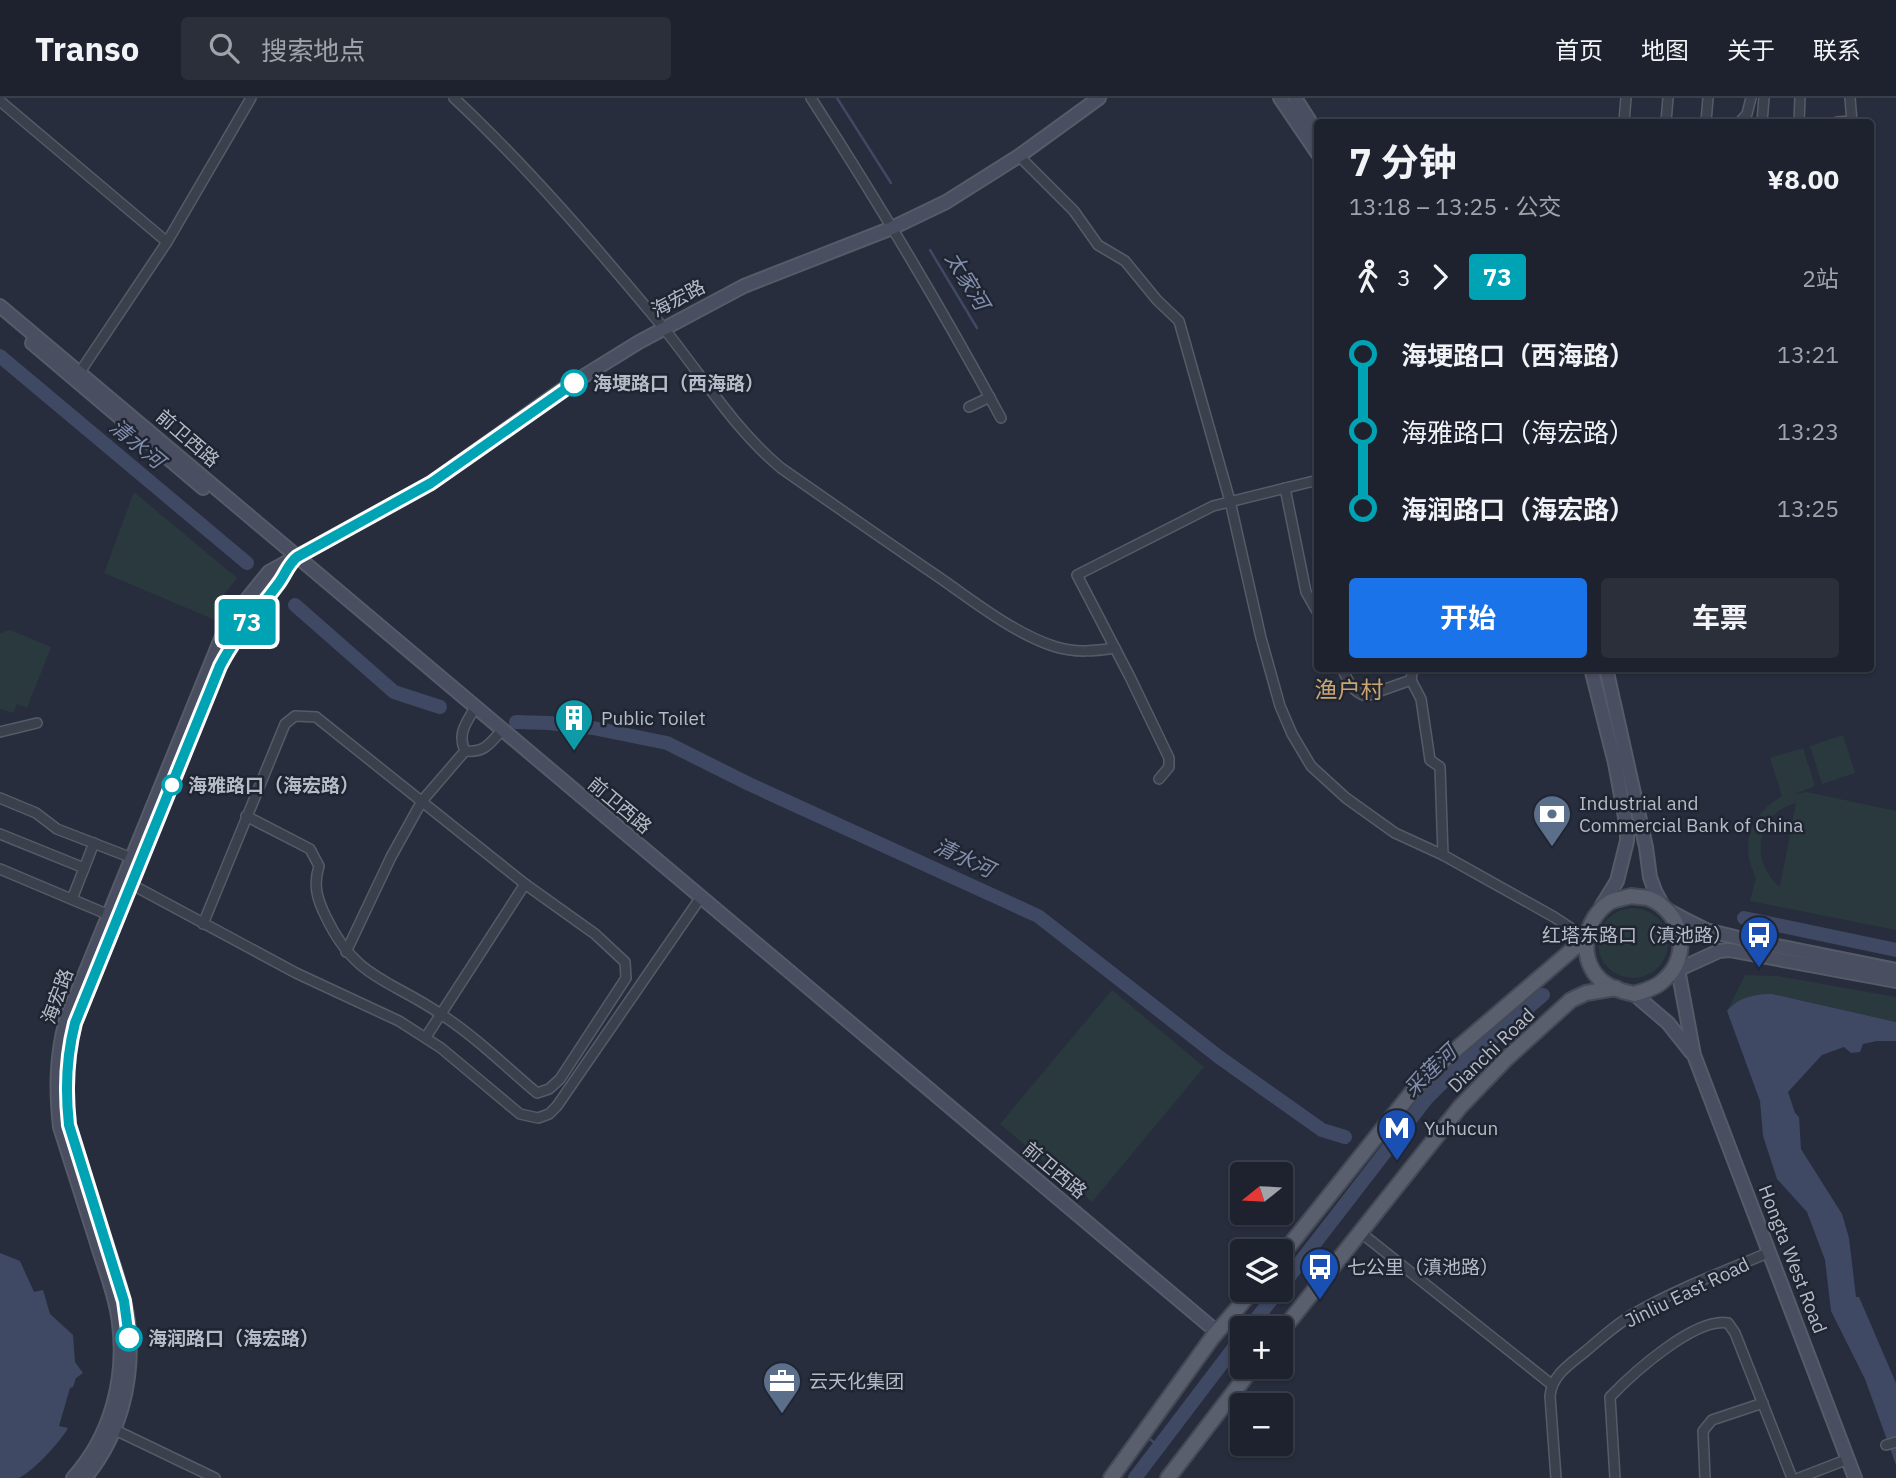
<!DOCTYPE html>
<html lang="zh">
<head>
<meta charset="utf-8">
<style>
  body { margin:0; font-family:"IBM Plex Sans","Noto Sans SC",sans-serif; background:#2a2f3a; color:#f1f3f6; height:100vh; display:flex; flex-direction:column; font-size:26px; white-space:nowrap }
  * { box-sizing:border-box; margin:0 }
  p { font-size:23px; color:#a0a4aa }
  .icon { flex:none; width:38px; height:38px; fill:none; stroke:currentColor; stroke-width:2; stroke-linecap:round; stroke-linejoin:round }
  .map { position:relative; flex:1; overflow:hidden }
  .details { position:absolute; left:1314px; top:21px; width:560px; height:553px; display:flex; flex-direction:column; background:#1d222e; border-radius:7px; box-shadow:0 2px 5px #0004,0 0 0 2px #3b3f4a }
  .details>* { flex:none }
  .badge { padding:0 14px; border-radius:5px; font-size:24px; line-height:46px }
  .needle { width:46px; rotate:252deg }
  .buttons { position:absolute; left:1230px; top:1064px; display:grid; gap:14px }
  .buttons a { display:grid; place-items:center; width:63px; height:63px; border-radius:7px; background:#1d222e; box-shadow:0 2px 5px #0004,0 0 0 2px #3b3f4a; font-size:35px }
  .map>.badge { position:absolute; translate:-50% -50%; box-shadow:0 0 0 4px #fff }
  .legs { display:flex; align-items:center; gap:10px; height:77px; padding:0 35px; font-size:23px }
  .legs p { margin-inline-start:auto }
  .overview { display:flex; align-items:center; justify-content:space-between; height:119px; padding:0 35px }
  h1 { font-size:38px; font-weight:700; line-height:52px }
  .primary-button { display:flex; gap:14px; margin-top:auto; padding:14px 35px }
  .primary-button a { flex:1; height:80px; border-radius:7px; background:#1a73e8; color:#fff; font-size:28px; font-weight:700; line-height:80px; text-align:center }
  .primary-button a+a { background:#2a2f3a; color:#f1f3f6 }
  ul { padding:0 35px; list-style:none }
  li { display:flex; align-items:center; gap:24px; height:77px; font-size:26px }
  li i { display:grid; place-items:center; width:10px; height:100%; margin:0 9px; background:currentColor }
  li i::after { content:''; width:18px; height:18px; margin:-9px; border:5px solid; border-radius:50%; background:#1d222e }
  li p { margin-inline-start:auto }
  li:first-child i { background:linear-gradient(#0000 50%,currentColor 0) }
  li:last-child i { background:linear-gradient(currentColor 50%,#0000 0) }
  header { display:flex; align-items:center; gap:42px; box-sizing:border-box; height:98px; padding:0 35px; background:#1d222e; border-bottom:2px solid #3b3f4a }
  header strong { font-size:33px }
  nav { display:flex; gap:38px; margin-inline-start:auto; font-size:24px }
  .search { width:490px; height:63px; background:#2a2f3a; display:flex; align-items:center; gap:18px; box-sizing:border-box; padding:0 24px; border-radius:7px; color:#a0a4aa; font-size:26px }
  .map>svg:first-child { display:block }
  .green { fill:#29393e; fill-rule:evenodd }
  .water { fill:#3f4964 }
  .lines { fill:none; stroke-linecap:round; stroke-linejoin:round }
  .stream { stroke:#3f4964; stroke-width:2.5 }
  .river { stroke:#3f4964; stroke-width:14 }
  .street-casing { stroke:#565b68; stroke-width:12 }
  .secondary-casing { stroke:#565b68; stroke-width:16 }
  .primary-casing { stroke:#444956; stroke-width:18 }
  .street { stroke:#3b404d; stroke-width:9 }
  .secondary { stroke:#494e60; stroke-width:12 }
  .primary { stroke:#595f6d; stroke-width:14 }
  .line-1-casing { stroke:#fff; stroke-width:16 }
  .line-1 { stroke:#00a3b4; stroke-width:10 }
  .stop-1-dot { fill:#fff; stroke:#00a3b4; stroke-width:3.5 }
  .labels { text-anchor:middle; stroke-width:5; stroke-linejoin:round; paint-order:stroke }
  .street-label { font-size:19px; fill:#b7bbc8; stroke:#202532 }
  .stop-label { font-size:19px; font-weight:bold; fill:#b7bbc8; stroke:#202532; text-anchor:start }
  .poi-label { font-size:19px; fill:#b7bbc8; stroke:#202532; text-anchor:start }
  .water-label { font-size:21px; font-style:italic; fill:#828ead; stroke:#202532 }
  .quarter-label { font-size:23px; fill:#cba56f; stroke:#202532 }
</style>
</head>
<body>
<header>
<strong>Transo</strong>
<div class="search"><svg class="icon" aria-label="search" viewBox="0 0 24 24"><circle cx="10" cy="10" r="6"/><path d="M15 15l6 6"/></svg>搜索地点</div>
<nav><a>首页</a><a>地图</a><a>关于</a><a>联系</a></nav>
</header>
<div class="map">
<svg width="1896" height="1380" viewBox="0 0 1896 1380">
  <rect width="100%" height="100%" fill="#272d3d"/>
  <!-- green -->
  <g class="green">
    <path d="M134 394 237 480 221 500 215 522 104 475Z"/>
    <path d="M10 532 51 549 27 610 17 606 13 615 0 611V535Z"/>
    <path d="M1843 637 1855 675 1822 686 1810 648Z"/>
    <path d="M1803 650 1815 688 1795 696 1807 694 1896 713V832L1750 803 1756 780C1739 745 1750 717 1782 698L1770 660ZM1796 705 1780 788V789C1749 764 1756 715 1796 705Z"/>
    <circle cx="1633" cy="845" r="35"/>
    <path d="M1745 877 1778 878 1896 899V924L1772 896 1732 907 1727 913Z"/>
    <path d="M1112 892 1204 969 1092 1104 1000 1026Z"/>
  </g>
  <!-- water -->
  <g class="water">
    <path d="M1772 896 1896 924V943H1877L1863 946 1860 954 1851 955 1844 949 1822 957 1788 994 1795 1015 1799 1019 1801 1051 1842 1116 1849 1140 1856 1199H1859L1896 1285V1367L1865 1281 1831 1213 1825 1162 1807 1114 1777 1081 1763 1038 1760 1003 1727 913C1738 899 1756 896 1772 896Z"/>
    <path d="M0 1155 20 1163 34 1194 43 1192 50 1216 73 1237 75 1264 83 1275 76 1280 73 1289 70 1290 59 1328 68 1330C61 1343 31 1376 18 1380 13 1380 5 1380 0 1380Z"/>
  </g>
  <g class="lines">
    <!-- stream -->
    <g class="stream">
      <path d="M837 0 891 85"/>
      <path d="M930 152 977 230"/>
      <path d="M1147 1339 1160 1349"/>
    </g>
    <!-- river -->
    <g class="river">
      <path d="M0 258 247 465"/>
      <path d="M295 507 394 594 440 609"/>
      <path d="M516 624 549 625 593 630 667 645 749 686 1038 818 1219 959 1322 1032 1345 1039"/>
      <path d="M1744 820 1896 852"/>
      <path d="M1281 1189 1427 1000 1460 967 1543 897"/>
      <path d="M1249 1230 1279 1192"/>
      <path d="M1135 1380 1242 1239"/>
    </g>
    <defs>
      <g id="street">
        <path d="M454 0C529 70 596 149 662 228 701 276 733 330 781 370 834 407 887 444 940 480 976 505 1015 536 1056 549 1076 555 1095 553 1115 550"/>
        <path d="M811 0C878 104 942 211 1001 320"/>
        <path d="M1850 0 1852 24"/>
        <path d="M0 3 167 144"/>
        <path d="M1624 24 1626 0"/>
        <path d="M1666 24 1668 0"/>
        <path d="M1706 24 1708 0"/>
        <path d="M1740 24 1747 16 1751 0"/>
        <path d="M1762 24 1764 0"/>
        <path d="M1799 24 1800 0"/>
        <path d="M1837 24 1852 23"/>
        <path d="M1019 58 1074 113 1098 147 1125 163 1157 202 1179 223 1230 403 1261 540 1280 608 1292 636 1311 668 1346 700 1395 735 1443 757 1554 819 1586 840"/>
        <path d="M78 277 167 144 251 0"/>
        <path d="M969 309 990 299"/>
        <path d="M1285 390 1306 494 1318 515"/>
        <path d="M1342 570C1348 583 1352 594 1366 598L1411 582"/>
        <path d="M1413 570 1411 582 1421 601 1430 662 1440 669 1443 757"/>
        <path d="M475 610C466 625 457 636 465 653 484 655 490 646 502 632"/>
        <path d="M0 634 37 625"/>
        <path d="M1159 681 1169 669V660L1130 579 1077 477 1213 408 1318 382"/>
        <path d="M0 700 36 715 57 731 132 760"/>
        <path d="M0 736 84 770"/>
        <path d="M0 771 109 817"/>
        <path d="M127 784 296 875 399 923 441 950 520 1016 538 1020 549 1016 557 1008 701 799"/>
        <path d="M72 801 94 745"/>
        <path d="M203 826 285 626 295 618 316 619 525 786 595 836 625 864 626 880 560 981 549 991 537 995C506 969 476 939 442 917 390 881 356 882 326 819 317 801 313 787 319 768L310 751 246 718"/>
        <path d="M346 854 391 759 422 703 465 653"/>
        <path d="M426 939 525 786"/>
        <path d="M1360 1134 1551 1286"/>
        <path d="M109 1329 215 1380"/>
        <path d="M1886 1347 1896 1344"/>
        <path d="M1556 1380 1550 1298C1552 1277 1570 1266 1586 1253 1602 1239 1618 1225 1637 1214 1679 1190 1725 1173 1770 1154"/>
        <path d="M1615 1380 1610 1299C1633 1275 1695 1219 1728 1225L1735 1235 1792 1380"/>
        <path d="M1705 1380 1703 1333 1712 1322 1763 1305"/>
        <path d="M1799 1380 1848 1361"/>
      </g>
      <g id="secondary">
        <path d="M1280 0 1318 56"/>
        <path d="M1295 0 1318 36"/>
        <path d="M0 208 1217 1234"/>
        <path d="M32 245 203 390"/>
        <path d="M1591 570 1615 665 1627 730V743L1617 783 1601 809"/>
        <path d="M1606 570 1646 749 1650 779 1655 793 1664 810 1686 822 1706 832 1747 842 1896 872"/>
        <path d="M1677 866 1694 957 1855 1380"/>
        <path d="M1673 874 1719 853 1729 852 1896 883"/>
        <path d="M1634 896 1668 925 1691 954"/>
        <path d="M73 1380C111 1338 126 1281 119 1225 116 1197 104 1169 96 1142 84 1105 72 1067 60 1029 56 992 56 959 66 922L227 526 269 474 431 385 563 291 639 244 744 188 892 130 946 104 1019 58 1099 0"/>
        <path d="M85 1380C121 1336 135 1280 128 1223 124 1194 112 1164 103 1135 92 1099 80 1063 69 1027 65 992 66 960 75 925L220 568C239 530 271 501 291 464"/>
      </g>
      <g id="primary">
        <path d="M1631 798C1637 799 1643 799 1648 800 1683 813 1692 858 1664 882 1656 890 1644 893 1634 896 1624 894 1611 890 1603 884 1577 863 1583 821 1610 804 1616 801 1625 800 1631 798Z"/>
        <path d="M1281 1158 1412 994 1453 954 1586 840"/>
        <path d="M1281 1234 1460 1009 1506 961 1571 902 1586 895 1616 890"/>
        <path d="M1111 1380 1212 1240 1253 1192"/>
        <path d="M1168 1380 1253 1269"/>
      </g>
    </defs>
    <!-- street casing -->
    <use href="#street" class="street-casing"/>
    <!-- secondary casing -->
    <use href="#secondary" class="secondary-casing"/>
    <!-- primary casing -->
    <use href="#primary" class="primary-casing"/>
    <!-- street -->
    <use href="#street" class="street"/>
    <!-- secondary -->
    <use href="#secondary" class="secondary"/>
    <!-- primary -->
    <use href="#primary" class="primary"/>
  </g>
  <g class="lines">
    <defs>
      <path id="line-1" d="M129 1240 124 1203 69 1027C65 991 66 960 75 925L220 568C236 537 258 513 278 486 285 477 288 466 297 459L431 385 574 285"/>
    </defs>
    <!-- line-1 casing -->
    <use href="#line-1" class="line-1-casing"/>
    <!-- line-1 -->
    <use href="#line-1" class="line-1"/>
  </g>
  <!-- icons -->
  <defs>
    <symbol id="building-pin" viewBox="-11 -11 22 30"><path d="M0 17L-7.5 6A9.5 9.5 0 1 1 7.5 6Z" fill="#0f9aa8" stroke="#202532"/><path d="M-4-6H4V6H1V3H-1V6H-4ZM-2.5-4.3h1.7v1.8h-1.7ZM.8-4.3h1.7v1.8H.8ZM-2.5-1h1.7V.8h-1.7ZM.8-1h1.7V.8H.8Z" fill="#fff"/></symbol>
    <symbol id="bank-pin" viewBox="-11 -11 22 30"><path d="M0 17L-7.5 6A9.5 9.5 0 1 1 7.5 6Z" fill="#5c6f8a" stroke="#202532"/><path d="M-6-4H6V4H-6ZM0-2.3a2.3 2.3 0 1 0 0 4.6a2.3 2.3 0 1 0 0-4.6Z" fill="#fff"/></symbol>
    <symbol id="bus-pin" viewBox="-11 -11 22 30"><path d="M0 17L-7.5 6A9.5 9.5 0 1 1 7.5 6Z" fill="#1a4fb4" stroke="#202532"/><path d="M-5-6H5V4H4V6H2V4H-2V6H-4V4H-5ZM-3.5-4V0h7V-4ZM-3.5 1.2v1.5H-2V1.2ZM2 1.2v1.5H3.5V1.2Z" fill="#fff"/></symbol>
    <symbol id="metro-pin" viewBox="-11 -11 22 30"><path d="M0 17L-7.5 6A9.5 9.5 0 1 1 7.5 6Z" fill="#1a4fb4" stroke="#202532"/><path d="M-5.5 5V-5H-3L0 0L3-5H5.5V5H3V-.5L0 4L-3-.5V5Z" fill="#fff"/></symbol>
    <symbol id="office-pin" viewBox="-11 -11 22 30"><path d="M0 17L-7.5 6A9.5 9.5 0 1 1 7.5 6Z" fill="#5c6f8a" stroke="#202532"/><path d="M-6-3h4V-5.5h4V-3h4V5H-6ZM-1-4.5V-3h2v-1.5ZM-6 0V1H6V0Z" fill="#fff"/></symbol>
  </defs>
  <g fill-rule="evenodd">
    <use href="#building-pin" x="552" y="598" width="44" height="60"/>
    <use href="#bank-pin" x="1530" y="694" width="44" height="60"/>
    <use href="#bus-pin" x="1737" y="815" width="44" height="60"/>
    <use href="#metro-pin" x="1375" y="1008" width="44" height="60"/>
    <use href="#bus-pin" x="1298" y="1147" width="44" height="60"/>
    <use href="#office-pin" x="760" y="1261" width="44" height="60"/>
  </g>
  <!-- markers -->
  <g class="stop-1-dot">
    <circle cx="574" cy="285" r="12"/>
    <circle cx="172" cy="687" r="9"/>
    <circle cx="129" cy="1240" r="12"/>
  </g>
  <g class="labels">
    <!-- street labels -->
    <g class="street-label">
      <text transform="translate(678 200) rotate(-28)" y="7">海宏路</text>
      <text transform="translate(188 340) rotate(41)" y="7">前卫西路</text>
      <text transform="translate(620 707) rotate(40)" y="7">前卫西路</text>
      <text transform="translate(57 898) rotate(-70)" y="7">海宏路</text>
      <text transform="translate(1491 952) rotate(-44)" y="7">Dianchi Road</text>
      <text transform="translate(1055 1072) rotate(40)" y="7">前卫西路</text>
      <text transform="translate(1793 1161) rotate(69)" y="7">Hongta West Road</text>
      <text transform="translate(1687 1194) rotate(-26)" y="7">Jinliu East Road</text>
    </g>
    <!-- stop labels -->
    <g class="stop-label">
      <text x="593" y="292">海埂路口（西海路）</text>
      <text x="188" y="694">海雅路口（海宏路）</text>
      <text x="148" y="1247">海润路口（海宏路）</text>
    </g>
    <!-- poi labels -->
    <g class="poi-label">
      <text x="601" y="627">Public Toilet</text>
      <text x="1579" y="712">Industrial and<tspan x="1579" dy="22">Commercial Bank of China</tspan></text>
      <text x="1732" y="844" text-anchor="end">红塔东路口（滇池路）</text>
      <text x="1424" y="1037">Yuhucun</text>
      <text x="1347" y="1176">七公里（滇池路）</text>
      <text x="809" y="1290">云天化集团</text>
    </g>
    <!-- water labels -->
    <g class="water-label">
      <text transform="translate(967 183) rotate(59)" y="7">太家河</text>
      <text transform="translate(137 346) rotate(40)" y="7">清水河</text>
      <text transform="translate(964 760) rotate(25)" y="7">清水河</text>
      <text transform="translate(1430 973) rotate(-44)" y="7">采莲河</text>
    </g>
    <!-- quarter labels -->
    <g class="quarter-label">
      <text x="1349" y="600">渔户村</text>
    </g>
  </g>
</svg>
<div class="buttons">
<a><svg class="needle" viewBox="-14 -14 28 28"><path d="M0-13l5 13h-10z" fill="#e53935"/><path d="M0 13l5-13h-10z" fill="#a0a4aa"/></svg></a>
<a><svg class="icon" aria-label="layers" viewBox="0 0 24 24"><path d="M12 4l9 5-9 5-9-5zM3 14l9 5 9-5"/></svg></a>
<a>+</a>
<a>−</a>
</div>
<b class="badge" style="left:247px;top:524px;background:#00a3b4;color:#fff">73</b>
<section class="details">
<div class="overview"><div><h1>7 分钟</h1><p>13:18 – 13:25 · 公交</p></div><b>¥8.00</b></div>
<div class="legs"><svg class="icon" aria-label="walk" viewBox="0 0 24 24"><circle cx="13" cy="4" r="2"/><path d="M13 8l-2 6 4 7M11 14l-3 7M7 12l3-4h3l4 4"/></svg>3<svg class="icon" aria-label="forward" viewBox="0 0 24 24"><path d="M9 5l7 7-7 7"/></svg><b class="badge" style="background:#00a3b4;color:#fff">73</b><p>2站</p></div>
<ul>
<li><i style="color:#00a3b4"></i><b>海埂路口（西海路）</b><p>13:21</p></li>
<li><i style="color:#00a3b4"></i><span>海雅路口（海宏路）</span><p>13:23</p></li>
<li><i style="color:#00a3b4"></i><b>海润路口（海宏路）</b><p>13:25</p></li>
</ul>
<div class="primary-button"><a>开始</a><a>车票</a></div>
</section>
</div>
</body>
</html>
